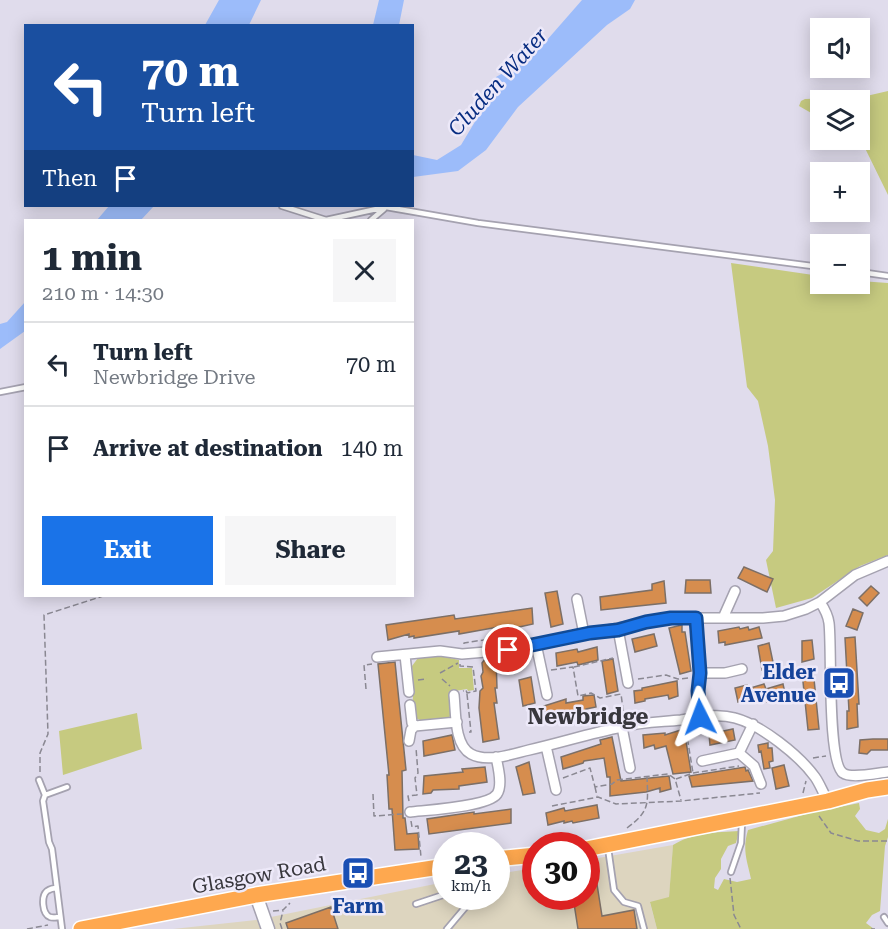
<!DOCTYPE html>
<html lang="en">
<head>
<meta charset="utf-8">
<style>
  body { margin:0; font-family:"Roboto Serif",serif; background:#f6f6f7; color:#1f2937; height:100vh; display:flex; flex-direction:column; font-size:22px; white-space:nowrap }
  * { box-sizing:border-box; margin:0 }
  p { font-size:20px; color:#747a83 }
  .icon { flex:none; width:33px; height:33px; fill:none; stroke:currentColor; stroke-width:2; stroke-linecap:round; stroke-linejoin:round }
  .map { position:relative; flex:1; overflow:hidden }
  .details { position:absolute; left:24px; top:219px; width:390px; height:378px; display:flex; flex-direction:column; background:#fff; border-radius:0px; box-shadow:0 3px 15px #0003 }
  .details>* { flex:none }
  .hud { position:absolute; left:24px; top:24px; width:390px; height:183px; border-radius:0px; box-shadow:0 3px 15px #0003; background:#1a4fa0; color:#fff; overflow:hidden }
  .fabs { position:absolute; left:810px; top:18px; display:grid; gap:12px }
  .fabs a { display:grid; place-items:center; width:60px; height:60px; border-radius:0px; background:#fff; box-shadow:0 3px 15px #0003; font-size:30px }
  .speed { position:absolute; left:432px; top:832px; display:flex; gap:12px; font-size:30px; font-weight:700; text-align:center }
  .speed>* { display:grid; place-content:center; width:78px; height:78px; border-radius:50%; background:#fff; box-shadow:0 3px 15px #0003; line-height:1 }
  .speed small { font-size:15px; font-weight:400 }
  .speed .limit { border:9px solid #d22; background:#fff; color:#111 }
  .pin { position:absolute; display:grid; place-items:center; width:51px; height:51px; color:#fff; margin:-26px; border:3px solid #fff; border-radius:50%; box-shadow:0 2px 6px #0007 }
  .me { position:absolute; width:66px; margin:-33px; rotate:357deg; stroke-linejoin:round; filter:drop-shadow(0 0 4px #0008) }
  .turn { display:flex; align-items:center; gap:21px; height:126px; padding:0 18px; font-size:27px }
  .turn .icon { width:78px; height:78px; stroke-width:2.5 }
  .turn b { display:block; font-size:42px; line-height:51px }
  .then { display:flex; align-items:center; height:57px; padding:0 18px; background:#0003; gap:12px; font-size:22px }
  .round { display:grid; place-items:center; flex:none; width:63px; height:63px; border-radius:0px; background:#f6f6f7 }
  .summary { display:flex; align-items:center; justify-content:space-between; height:102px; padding:0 18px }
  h1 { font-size:36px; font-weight:700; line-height:45px }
  .cta { display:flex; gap:12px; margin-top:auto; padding:12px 18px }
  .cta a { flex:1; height:69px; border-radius:0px; background:#1a73e8; color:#fff; font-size:24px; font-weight:700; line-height:69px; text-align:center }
  .cta a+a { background:#f6f6f7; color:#1f2937 }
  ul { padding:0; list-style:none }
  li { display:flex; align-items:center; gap:18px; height:84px; padding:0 18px; border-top:2px solid #e0e1e3 }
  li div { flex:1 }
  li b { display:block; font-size:22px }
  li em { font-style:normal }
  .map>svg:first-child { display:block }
  .industrial { fill:#ddd5bf }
  .green { fill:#c6ca80 }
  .water { fill:#9cbcfa }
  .building { fill:#d68d4e; stroke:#7c6f66; stroke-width:1.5 }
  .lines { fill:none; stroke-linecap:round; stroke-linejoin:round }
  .service-casing { stroke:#a5a2b0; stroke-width:8 }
  .minor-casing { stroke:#a5a2b0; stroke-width:12 }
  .tertiary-casing { stroke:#a5a2b0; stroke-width:15 }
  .trunk-casing { stroke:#fff; stroke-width:18 }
  .path { stroke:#8a8892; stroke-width:1.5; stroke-dasharray:6 3; stroke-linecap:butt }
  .service { stroke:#fff; stroke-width:4.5 }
  .minor { stroke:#fff; stroke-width:9 }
  .tertiary { stroke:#fff; stroke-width:12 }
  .trunk { stroke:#fea84f; stroke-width:15 }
  .route-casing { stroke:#114b97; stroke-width:15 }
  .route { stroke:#1a73e8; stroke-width:10 }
  .labels { text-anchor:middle; stroke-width:5; stroke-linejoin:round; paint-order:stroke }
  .transit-label { font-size:20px; font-weight:bold; fill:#164399; stroke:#ede9f9; text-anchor:end }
  .street-label { font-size:20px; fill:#38373d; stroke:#ede9f9 }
  .water-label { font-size:21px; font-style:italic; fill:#072c81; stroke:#ede9f9 }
  .quarter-label { font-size:22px; font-weight:bold; fill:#38373d; stroke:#ede9f9 }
</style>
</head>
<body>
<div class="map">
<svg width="888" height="929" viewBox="0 0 888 929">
  <rect width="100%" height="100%" fill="#e0dcec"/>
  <!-- industrial -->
  <path class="industrial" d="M673,845L669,898L650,903L657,929H173L256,920L445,882L446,897H496L497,874L535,868L536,897H586L587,860Z"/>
  <!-- green -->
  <path class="green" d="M888,91V195L860,138V100H820V118L799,106L801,101L805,99L862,97Z
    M731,263L820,276V284H860V281L888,283V555L860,566L812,598L776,608L766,560L773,551L775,500L768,446L758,401L747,387Z
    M440,656L459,660V668H472L474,690L468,691L467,689L449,692C450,698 454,710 451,715C446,724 417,725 413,714C412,708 413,700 413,694L414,693L412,666L418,658Z
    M137,713L142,749L63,775L59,731Z
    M859,803L860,809L855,816L866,830L879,833L885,829L888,819V837L885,846L880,911L872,915L866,923L874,929H657L650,902L669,897L673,845C692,833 717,832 739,831L736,843L728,846L721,859V869L715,878L714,888L718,890L724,879L737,882L751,879C747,860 742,850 748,830L810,813Z"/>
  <!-- water -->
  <path class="water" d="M219,0H261L249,25H205Z
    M379,0H404L399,25H373Z
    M582,0H635L630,9L607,25L518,107L486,150L458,171L413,177V155L437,160L461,145L476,120L496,77L533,56Z
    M109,206H154L141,220H97Z
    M25,302V331L0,349V324L7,322Z"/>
  <!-- building -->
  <path class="building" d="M744,567L773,579L767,592L738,578Z
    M686,580H710L711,593H685Z
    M664,581L666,603L601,610L600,597L652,590V584Z
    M871,586L879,593L867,606L859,598Z
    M557,591L563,624L551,627L545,593Z
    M532,608L533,624L510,629L509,625L459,634V631L414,638V636L409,637V634L388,640L386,625L454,615L455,619Z
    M853,609L863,613L857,630L846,626Z
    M682,625V632H685L691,671L680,674L669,628Z
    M739,627L740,629L748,627L749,630L759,627L762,638L725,645V642L719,643L718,631Z
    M654,634L657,646L635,652L632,639Z
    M855,637L859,704H857L858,727L847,729V711H849L845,638Z
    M812,640L814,659L802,662V641Z
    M769,643L774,667L762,670L758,646Z
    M597,647L598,660L578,665L577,662L557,666L556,653L577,649L578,652Z
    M496,658L497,688H495L497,703H494L499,739L483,742L479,708L480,691L483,688L481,676L483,672L482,663L485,659Z
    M613,659L618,691L607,694L602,661Z
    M395,662L406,770L402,771L403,818H405L407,834L418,833L419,849L395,850L392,809H389L387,775H389L378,664Z
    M813,669L819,729L808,730L802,672Z
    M531,677L535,703L523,706L519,680Z
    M677,681L678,696L669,699L668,695L645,699V701L635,703L634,691L642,690V688Z
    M764,684L766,689L783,684L786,698L767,702L766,697L747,701V699L738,702L735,688L747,685V689Z
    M594,695L596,707L586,709L585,712L547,719L544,706L566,699V703L583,700V696Z
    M684,729L691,772L673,774L666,746L655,749L654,745L644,748L643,735L665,733V735Z
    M733,729L735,740L710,745L709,734Z
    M452,735L455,750L424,756L423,741Z
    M612,737L621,781L669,776L671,789L660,792V788L646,792L610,796V777H607L604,758L584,761L583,763L563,769L561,757L601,744L600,740Z
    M873,739H888V750H871L867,754L859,753L860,740Z
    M768,743V748H772L773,761L769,762L770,768L764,769L761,751L759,752L758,745Z
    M529,762L535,793L523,795L516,767Z
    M784,765L789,786L776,789L772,768Z
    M485,767L487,782L459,786V789L433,790L431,793L423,794L424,776L463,772L462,769Z
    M745,767L746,771L748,770L753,781L692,787L689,776Z
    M597,805L599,818L573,823L572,821L564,823V821L548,825L546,813L564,808L565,811Z
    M511,809V823L429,834L427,819L474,812V814Z
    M596,878L602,916L634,910L637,929H578L573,897H586V879Z
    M331,907L338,929H288L286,923Z"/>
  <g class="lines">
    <!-- service casing -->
    <g class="service-casing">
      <path id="service" d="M282,206L326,220L386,207L478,223L820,267
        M371,220L384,209
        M860,272L888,276
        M0,392L26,387
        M39,780L45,795
        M608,848L614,890L624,902L638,906L644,929
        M731,872L741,843L742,822
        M57,888C54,888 50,889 47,891C41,896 42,914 50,917C53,918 57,917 60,917
        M416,904L446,894
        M884,917L888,923
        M62,929L52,849L49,842L43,801L45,795L67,787
        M447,929L474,897"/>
    </g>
    <!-- minor casing -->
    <g class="minor-casing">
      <path id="minor" d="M577,599L584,634
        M820,602C824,608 828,615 829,623C832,646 827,762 843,773C851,779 877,773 888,772
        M696,618L700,673L698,691L700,717
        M723,618L735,591
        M618,629L628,683
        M536,644L547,695
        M405,655L409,692
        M377,657L440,651L462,654L498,651L671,618H763L784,616L806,609L820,602L855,575L888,561
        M700,673H725L742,669
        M454,695C456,712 454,745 471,754C488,763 512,754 529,750C560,743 591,733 622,727C641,722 661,722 681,720C699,717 718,713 735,718C761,725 799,755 815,777C820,784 823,793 828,801
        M415,726L457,722
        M622,727L630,768
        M409,741L411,730L415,726L412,723L410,705
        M546,746L556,790
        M739,753L753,724
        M702,761L739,753L754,766L761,784
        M410,812C427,810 488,807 497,794C503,785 498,767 496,757"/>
    </g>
    <!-- tertiary casing -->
    <g class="tertiary-casing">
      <path id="tertiary" d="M256,895L268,929"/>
    </g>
    <!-- trunk casing -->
    <g class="trunk-casing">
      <path id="trunk" d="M586,849L828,801L867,790L888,787
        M496,859L536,855
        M81,929L256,895L446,866"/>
    </g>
    <!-- path -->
    <path class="path" d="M464,644V643C476,641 491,638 502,641
      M460,664V666L473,667L476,691L467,693L466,690L463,691
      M574,667L613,658
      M551,670L573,667L578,696L591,693L600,698L621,694L624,716
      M440,673L458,663
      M442,679L450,686
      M638,679L666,675L678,679L689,678
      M418,680L427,679
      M366,689L364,665L372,664
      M467,694L471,732H469
      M686,730L693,773
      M813,758L826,756
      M40,772V753L48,734L44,615L103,596
      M563,778L590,768L595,787L612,784L617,780L668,774L675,779L681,800
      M676,779L693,773L739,766
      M595,787L597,796
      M803,793L806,781
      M373,794L374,816L402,814
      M409,801L408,796L417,795L415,778L418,773L416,748
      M552,806L598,797L616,804L681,801L760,793
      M819,816L831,833L858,841H888
      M411,821L412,827L418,826L421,857
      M627,828C650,811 648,804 647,777
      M552,846L575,843
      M730,878L734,915L741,929
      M273,911L283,910L290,903
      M27,929L48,925
      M282,929L280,923L283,911
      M871,929H875"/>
    <!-- service -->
    <use href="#service" class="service"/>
    <!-- minor -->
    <use href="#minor" class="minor"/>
    <!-- tertiary -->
    <use href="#tertiary" class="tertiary"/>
    <!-- trunk -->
    <use href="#trunk" class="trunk"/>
  </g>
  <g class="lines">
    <!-- route casing -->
    <g class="route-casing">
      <path id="route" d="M508,650L590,633L618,630L646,622L671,618H696L700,673L698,691L700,717"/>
    </g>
    <!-- route -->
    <use href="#route" class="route"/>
  </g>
  <!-- icons -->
  <defs>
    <g id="bus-square" transform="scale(1.725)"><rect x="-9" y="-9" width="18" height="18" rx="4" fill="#1a4fb4" stroke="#ede9f9"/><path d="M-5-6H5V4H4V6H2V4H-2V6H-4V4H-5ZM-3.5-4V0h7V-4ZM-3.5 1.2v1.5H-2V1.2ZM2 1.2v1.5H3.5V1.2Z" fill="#fff"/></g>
  </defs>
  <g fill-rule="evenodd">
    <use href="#bus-square" x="839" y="683"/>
    <use href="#bus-square" x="358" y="873"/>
  </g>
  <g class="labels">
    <!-- transit labels -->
    <g class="transit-label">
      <text x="816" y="679">Elder<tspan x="816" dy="23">Avenue</tspan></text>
      <text x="358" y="913" text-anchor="middle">Farm</text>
    </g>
    <!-- street labels -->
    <g class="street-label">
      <text transform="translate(259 875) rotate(-10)" y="7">Glasgow Road</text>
    </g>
    <!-- water labels -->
    <g class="water-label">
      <text transform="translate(498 82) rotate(-48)" y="7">Cluden Water</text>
    </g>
    <!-- quarter labels -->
    <g class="quarter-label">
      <text x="588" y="724">Newbridge</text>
    </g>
  </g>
</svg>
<div class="fabs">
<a><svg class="icon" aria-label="sound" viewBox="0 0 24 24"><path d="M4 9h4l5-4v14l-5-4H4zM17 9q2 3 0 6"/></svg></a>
<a><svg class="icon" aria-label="layers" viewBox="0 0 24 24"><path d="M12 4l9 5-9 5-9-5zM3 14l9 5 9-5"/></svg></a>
<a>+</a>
<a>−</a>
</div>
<div class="speed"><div>23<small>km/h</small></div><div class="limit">30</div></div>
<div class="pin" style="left:508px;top:650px;background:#d93025"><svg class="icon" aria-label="arrive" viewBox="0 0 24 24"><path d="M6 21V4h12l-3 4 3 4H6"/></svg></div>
<svg class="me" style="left:700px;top:717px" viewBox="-20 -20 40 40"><path d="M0-17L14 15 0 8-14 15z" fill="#1a73e8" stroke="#fff" stroke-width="4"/></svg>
<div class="hud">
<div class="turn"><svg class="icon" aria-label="left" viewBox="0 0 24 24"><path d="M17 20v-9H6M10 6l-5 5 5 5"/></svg><div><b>70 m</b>Turn left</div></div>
<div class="then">Then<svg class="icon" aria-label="arrive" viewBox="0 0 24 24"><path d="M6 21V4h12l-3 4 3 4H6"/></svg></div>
</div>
<section class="details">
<div class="summary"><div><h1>1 min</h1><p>210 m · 14:30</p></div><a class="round"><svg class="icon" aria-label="close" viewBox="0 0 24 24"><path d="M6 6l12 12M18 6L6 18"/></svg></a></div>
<ul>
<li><svg class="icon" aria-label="left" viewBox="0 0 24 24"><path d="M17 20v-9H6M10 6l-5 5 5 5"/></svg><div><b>Turn left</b><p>Newbridge Drive</p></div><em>70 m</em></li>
<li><svg class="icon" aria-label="arrive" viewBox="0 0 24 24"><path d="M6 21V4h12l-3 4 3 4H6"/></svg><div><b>Arrive at destination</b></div><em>140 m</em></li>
</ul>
<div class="cta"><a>Exit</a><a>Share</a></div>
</section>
</div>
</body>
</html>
